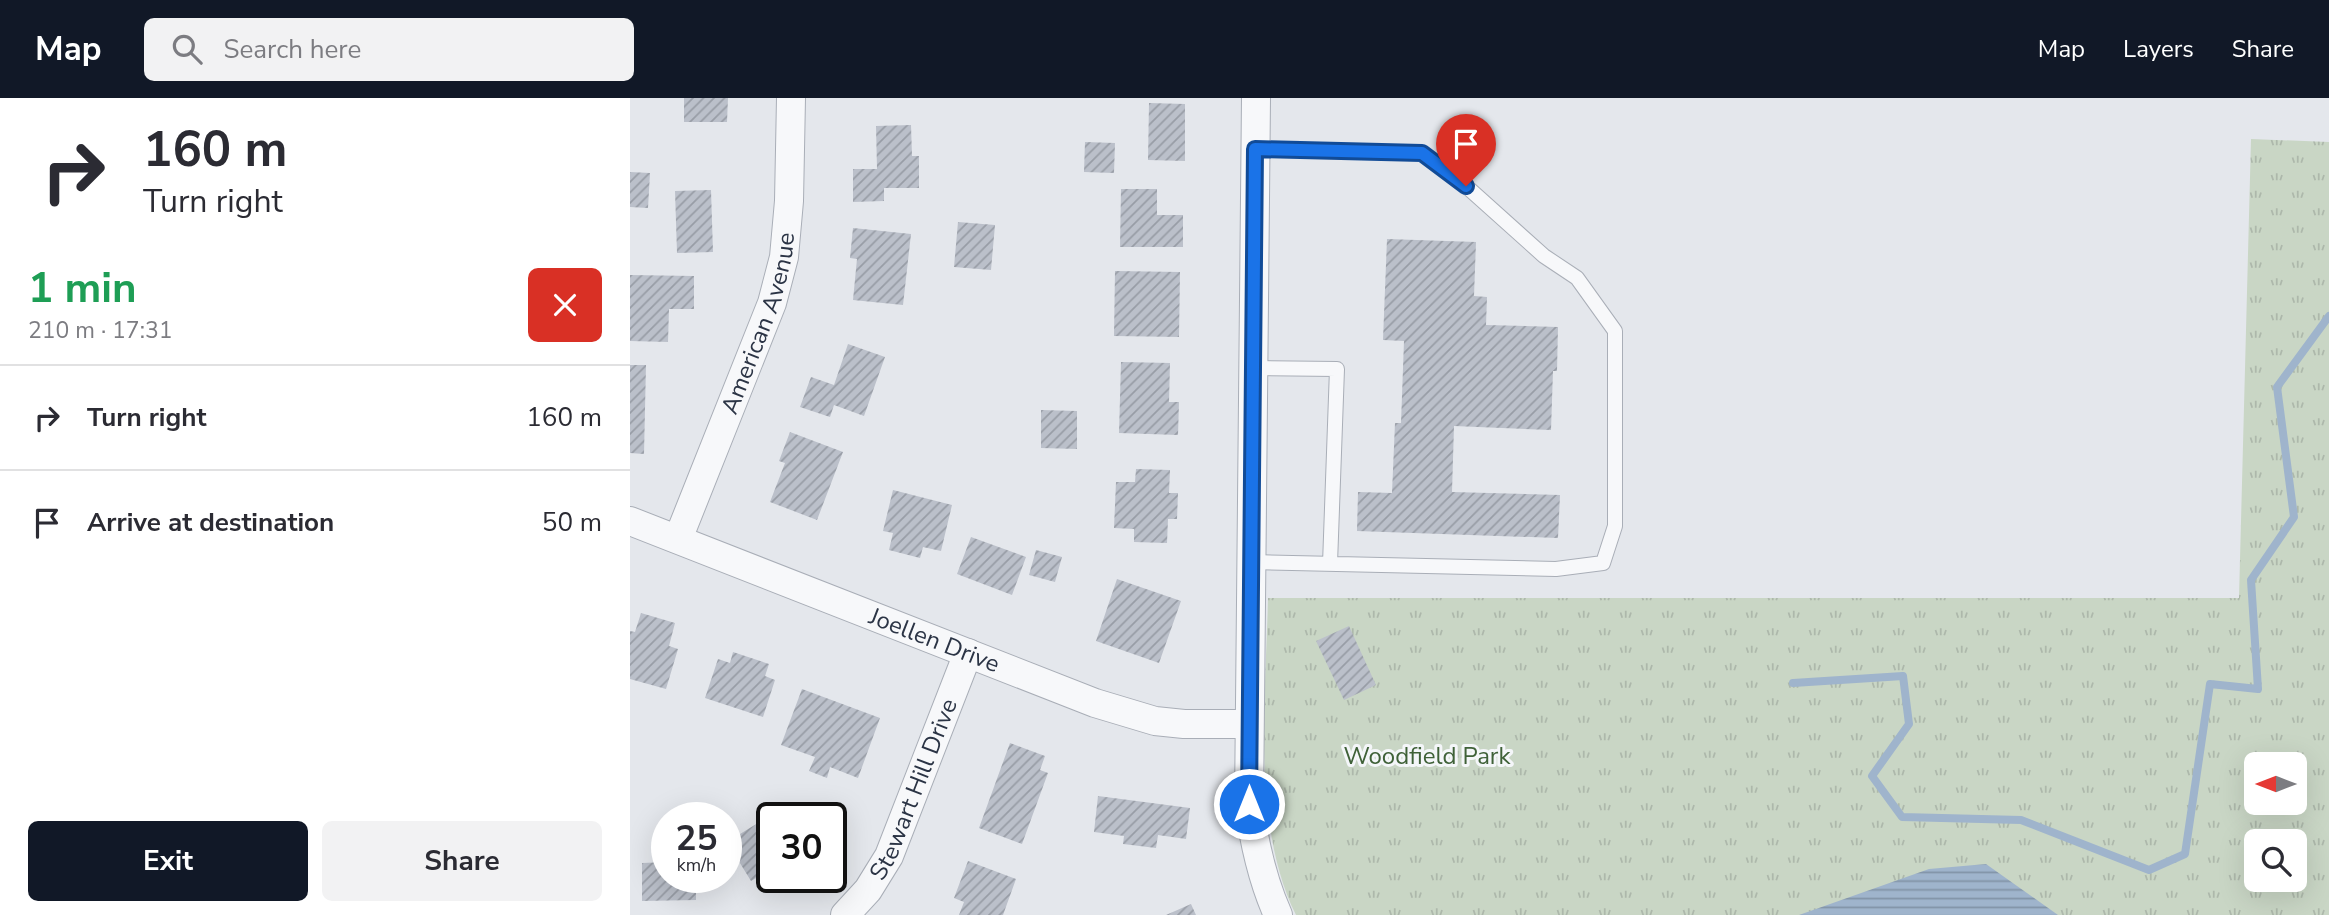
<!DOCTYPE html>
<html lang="en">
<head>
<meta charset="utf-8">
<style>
  body { margin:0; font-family:"Nunito Sans",sans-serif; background:#f2f2f3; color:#2b2b33; height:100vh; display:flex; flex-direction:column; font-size:26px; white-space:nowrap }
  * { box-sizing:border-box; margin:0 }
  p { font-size:23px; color:#7c7c81 }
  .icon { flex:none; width:38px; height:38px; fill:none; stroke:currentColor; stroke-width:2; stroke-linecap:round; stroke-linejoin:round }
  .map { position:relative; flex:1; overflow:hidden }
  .sheet { display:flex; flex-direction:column; background:#fff; width:630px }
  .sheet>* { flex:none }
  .guide { background:#fff; color:#2b2b33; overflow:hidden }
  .needle { width:46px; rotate:270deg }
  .tools { position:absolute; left:1614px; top:654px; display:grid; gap:14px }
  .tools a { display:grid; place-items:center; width:63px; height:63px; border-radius:10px; background:#fff; box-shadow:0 7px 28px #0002; font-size:35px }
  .speed { position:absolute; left:21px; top:704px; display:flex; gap:14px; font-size:35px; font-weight:700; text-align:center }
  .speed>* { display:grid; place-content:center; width:91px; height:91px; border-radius:50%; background:#fff; box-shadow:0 7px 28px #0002; line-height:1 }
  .speed small { font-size:18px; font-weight:400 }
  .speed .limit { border:4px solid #111; border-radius:10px; background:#fff; color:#111 }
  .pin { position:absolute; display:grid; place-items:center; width:60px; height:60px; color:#fff; margin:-72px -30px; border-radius:50% 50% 50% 0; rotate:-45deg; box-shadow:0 0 7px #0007 }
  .pin .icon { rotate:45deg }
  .me { position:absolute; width:77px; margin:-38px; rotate:0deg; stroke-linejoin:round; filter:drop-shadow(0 0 5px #0008) }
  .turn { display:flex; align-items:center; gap:24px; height:147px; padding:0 28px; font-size:32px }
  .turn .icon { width:91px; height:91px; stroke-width:2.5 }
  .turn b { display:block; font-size:49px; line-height:60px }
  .round { display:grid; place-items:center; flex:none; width:74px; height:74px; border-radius:10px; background:#f2f2f3 }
  .overview { display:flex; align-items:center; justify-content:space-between; height:119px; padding:0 28px }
  h1 { font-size:42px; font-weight:700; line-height:52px; color:#1e9e55 }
  .cta { display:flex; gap:14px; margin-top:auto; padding:14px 28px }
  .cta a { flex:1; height:80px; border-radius:10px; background:#111827; color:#fff; font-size:28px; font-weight:700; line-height:80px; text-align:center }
  .cta a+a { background:#f2f2f3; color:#2b2b33 }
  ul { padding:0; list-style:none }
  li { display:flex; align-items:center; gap:21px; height:105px; padding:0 28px; border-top:2px solid #e1e1e2 }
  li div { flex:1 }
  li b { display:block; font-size:26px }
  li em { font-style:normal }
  header { display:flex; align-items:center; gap:42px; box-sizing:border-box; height:98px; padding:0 35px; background:#111827; color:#fff }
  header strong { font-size:33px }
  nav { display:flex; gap:38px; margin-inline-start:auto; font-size:24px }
  .search { width:490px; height:63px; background:#f2f2f3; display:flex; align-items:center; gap:18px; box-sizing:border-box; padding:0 24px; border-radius:10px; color:#7c7c81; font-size:26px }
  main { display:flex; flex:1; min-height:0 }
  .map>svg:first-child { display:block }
  .park { fill:url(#park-tufts); fill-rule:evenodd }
  .water { fill:url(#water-rules) }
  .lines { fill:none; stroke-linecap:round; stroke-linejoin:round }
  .stream { stroke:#9fb4cc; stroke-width:8 }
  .building { fill:url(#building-hatch) }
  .lane-casing { stroke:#a9aeb7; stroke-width:16 }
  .street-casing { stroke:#a9aeb7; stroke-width:30 }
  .lane { stroke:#f7f8fa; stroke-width:14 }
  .street { stroke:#f7f8fa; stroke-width:28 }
  .route-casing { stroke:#114b97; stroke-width:18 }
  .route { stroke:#1a73e8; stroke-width:12 }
  .labels { text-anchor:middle; stroke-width:6; stroke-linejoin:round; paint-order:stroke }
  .street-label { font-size:24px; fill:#2b3445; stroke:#f4f6f9 }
  .park-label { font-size:24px; fill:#3f6138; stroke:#f4f6f9 }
</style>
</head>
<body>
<header>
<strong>Map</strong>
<div class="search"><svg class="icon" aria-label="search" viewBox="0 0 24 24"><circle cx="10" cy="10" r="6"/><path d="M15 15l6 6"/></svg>Search here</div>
<nav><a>Map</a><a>Layers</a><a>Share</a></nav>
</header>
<main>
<section class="sheet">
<div class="guide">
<div class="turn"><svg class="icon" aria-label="right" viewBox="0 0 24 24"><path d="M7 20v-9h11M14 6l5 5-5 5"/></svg><div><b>160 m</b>Turn right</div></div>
</div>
<div class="overview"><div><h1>1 min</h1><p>210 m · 17:31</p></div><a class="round" style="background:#d93025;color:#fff"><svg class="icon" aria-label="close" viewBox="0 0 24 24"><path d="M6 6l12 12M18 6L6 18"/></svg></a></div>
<ul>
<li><svg class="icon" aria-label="right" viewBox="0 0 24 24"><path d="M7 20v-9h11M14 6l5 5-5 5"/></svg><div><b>Turn right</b></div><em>160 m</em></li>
<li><svg class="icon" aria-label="arrive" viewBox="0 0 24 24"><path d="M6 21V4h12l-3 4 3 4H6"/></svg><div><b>Arrive at destination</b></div><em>50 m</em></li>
</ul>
<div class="cta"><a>Exit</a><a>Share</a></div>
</section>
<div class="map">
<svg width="1699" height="817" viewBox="0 0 1699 817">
  <defs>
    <pattern id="park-tufts" width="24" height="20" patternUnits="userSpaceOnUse" patternTransform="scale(1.75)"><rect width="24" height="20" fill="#c9d6c5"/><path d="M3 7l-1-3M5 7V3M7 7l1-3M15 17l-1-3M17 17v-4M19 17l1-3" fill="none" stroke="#adb8ab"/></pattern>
    <pattern id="water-rules" width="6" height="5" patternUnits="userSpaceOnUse" patternTransform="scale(1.75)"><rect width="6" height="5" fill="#9fb4cc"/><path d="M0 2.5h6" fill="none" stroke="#8293a7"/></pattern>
    <pattern id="building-hatch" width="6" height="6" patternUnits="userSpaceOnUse" patternTransform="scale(1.75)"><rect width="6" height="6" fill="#bbc0ca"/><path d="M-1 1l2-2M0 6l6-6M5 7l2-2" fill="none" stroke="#989da6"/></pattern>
  </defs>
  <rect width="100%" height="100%" fill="#e4e7ec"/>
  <!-- park -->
  <path class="park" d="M1621,41L1699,44V817H666C621,726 636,599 638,500H1609ZM1626,667H1664V705H1626ZM1626,744H1664V782H1626Z"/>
  <!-- water -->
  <path class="water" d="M1356,766L1428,817H1169L1299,771Z"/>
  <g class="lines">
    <!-- stream -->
    <path class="stream" d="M1163,585L1273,578L1279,626L1242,678L1272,719L1391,722L1519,772L1555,756L1580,586L1628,591L1621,482L1664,419L1647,289L1699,218"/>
  </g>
  <!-- building -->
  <path class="building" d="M54,0H98L97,24H54Z
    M519,5L555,6V63L518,62Z
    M281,27L282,58H289V90H254V103L223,104V71H247L246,28Z
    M455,44L485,45L484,75L454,74Z
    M0,74L20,75L18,110L0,109Z
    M491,91H527V117H553V149H490Z
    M81,92L83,154L47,155L45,93Z
    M328,124L365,127L361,172L324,169Z
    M223,130L281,136L273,207L223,202L227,161L220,160Z
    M757,141L846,144L844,198L857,199L856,227L928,229L927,273H923L921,332L824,328L822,394L930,397L928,440L727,433L728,394L762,395L765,325H771L774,243L753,242Z
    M485,173L550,174L549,239L484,238Z
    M0,177L64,178V211H39L38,244L0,243Z
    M218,246L255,259L234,318L204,307L200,319L170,309L181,279L204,287Z
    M491,264L540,265L539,304H549L548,337L489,335Z
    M0,267H16L14,356L0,355Z
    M411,312L447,313V351L411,350Z
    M160,334L213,354L187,422L140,404L155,365L149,363Z
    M506,371L540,372L539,395H548L547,421H538L537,445L504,444V431L484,430L486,384H505Z
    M263,392L322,407L311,453L293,449L290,460L259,452L263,435L253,433Z
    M341,439L396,459L382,497L327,476Z
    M406,452L432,459L425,484L399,477Z
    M487,481L551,503L529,565L466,543Z
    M11,515L45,525L39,548L48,551L36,591L0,581V533L5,534Z
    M719,528L746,587L714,602L686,543Z
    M103,554L139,566L135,578L145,582L133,619L75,600L88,561L100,565Z
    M172,591L250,620L228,680L200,669L197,680L179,673L185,659L151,647Z
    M380,645L415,658L410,672L418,675L392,746L349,730Z
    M468,698L560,710L556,741L528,737L526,750L493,746L494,738L464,734Z
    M146,714L149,719H142V771L121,783L97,744Z
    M338,763L386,781L373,817H329L334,804L324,800Z
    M37,764V779H66V802L12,803V765Z
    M561,806L566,817H536Z"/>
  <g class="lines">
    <!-- lane casing -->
    <g class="lane-casing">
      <path id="lane" d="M623,270L707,271L700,466
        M620,464L926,471L973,465L985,428V233L947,180L914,158L836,88L792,55L625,51"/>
    </g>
    <!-- street casing -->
    <g class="street-casing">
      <g id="street">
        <path d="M626,0L619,706C624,745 632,781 648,817"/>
        <path id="s1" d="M0,423L465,605L525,623L554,626H618"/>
        <path id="s2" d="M48,441L142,205L154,159L159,103L161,0"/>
        <path id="s3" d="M215,817L238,792L259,758L338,555"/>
      </g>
    </g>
    <!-- lane -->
    <use href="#lane" class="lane"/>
    <!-- street -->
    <use href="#street" class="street"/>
  </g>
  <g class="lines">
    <!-- route casing -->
    <g class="route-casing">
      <path id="route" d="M619,706L625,51L792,55L836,88"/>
    </g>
    <!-- route -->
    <use href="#route" class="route"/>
  </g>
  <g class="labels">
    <!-- street labels -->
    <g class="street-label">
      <text dy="8" stroke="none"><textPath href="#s2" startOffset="231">American Avenue</textPath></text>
      <text dy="8" stroke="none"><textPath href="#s1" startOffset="327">Joellen Drive</textPath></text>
      <text dy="8" stroke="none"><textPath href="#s3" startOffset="145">Stewart Hill Drive</textPath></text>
    </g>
    <!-- park labels -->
    <g class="park-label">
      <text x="797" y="666">Woodfield Park</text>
    </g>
  </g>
</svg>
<div class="tools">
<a><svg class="needle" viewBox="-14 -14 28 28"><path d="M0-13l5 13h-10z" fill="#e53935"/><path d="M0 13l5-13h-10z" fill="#7c7c81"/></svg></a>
<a><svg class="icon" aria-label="search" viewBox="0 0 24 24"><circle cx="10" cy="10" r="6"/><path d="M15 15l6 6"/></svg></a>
</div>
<div class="speed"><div>25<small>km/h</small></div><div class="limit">30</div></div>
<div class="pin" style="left:836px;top:88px;background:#d93025"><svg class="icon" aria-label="arrive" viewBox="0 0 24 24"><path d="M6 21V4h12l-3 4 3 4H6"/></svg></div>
<svg class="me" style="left:619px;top:706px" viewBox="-20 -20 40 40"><circle r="17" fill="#1a73e8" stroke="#fff" stroke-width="3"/><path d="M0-11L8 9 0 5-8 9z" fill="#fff"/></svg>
</div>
</main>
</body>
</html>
